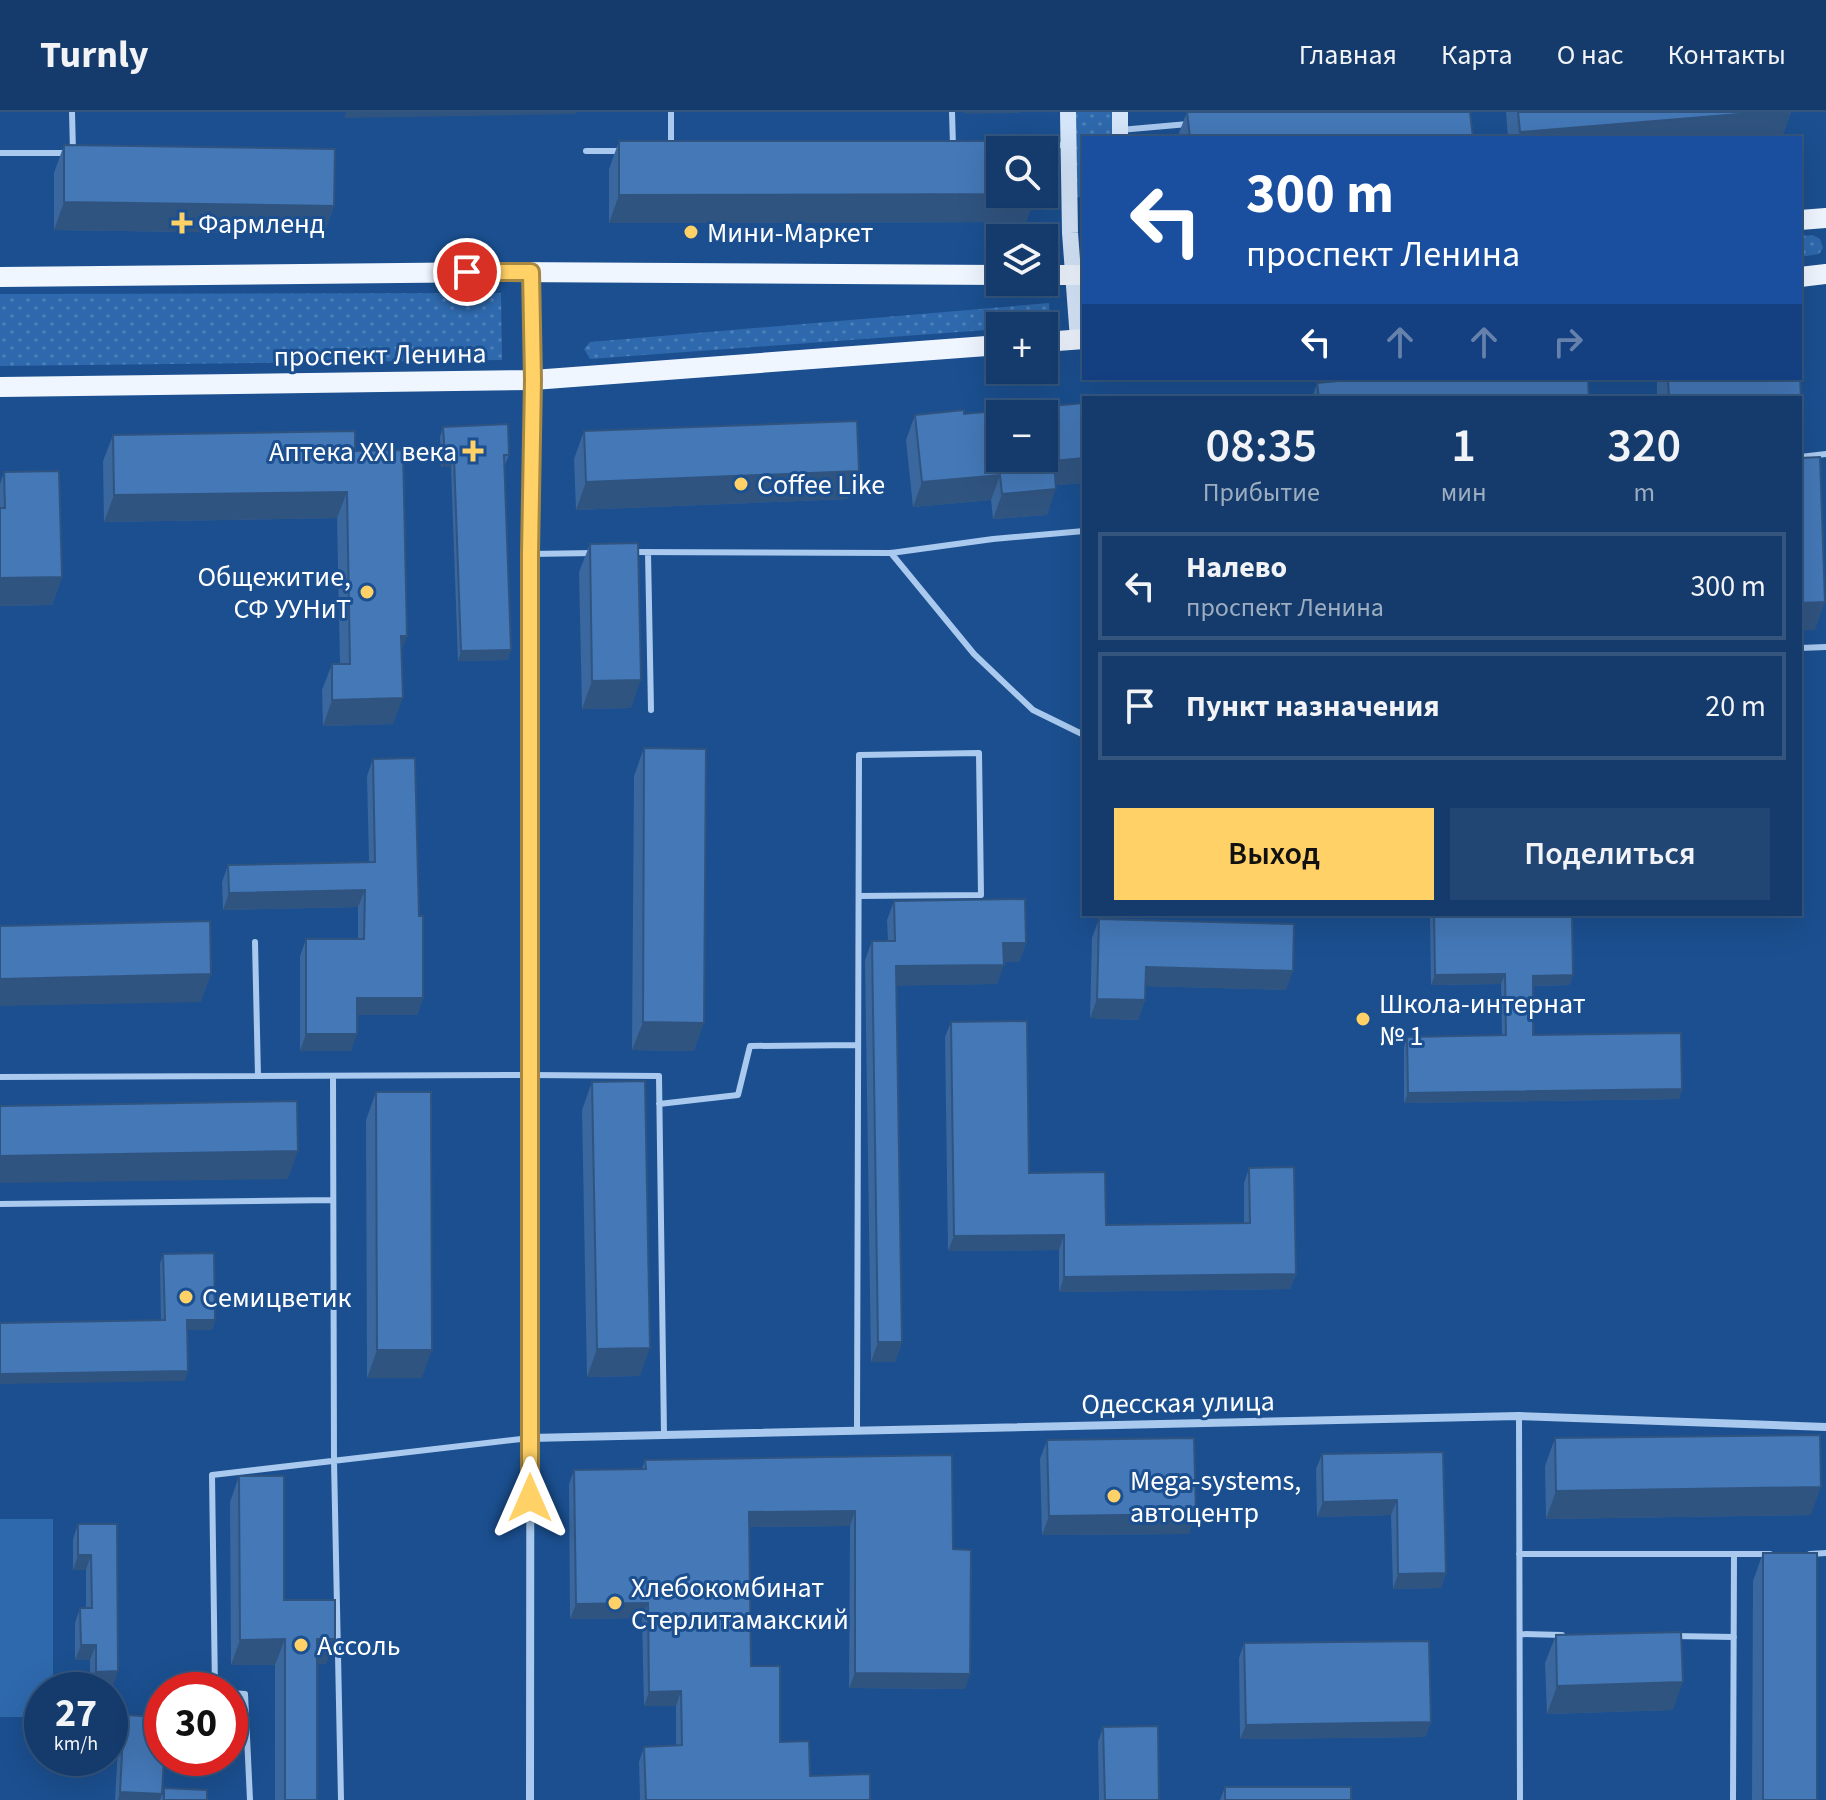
<!DOCTYPE html>
<html lang="ru">
<head>
<meta charset="utf-8">
<style>
  body { margin:0; font-family:"Source Sans 3",sans-serif; background:#214673; color:#f1f3f6; height:100vh; display:flex; flex-direction:column; font-size:30px; white-space:nowrap }
  * { box-sizing:border-box; margin:0 }
  p { font-size:26px; color:#9dadc1 }
  .icon { flex:none; width:44px; height:44px; fill:none; stroke:currentColor; stroke-width:2; stroke-linecap:round; stroke-linejoin:round }
  .map { position:relative; flex:1; overflow:hidden }
  .side { position:absolute; left:1082px; top:284px; width:720px; height:520px; display:flex; flex-direction:column; background:#143b6b; border-radius:0px; box-shadow:0 8px 32px #0002,0 0 0 2px #33557e }
  .side>* { flex:none }
  .guide { position:absolute; left:1082px; top:24px; width:720px; height:244px; border-radius:0px; box-shadow:0 8px 32px #0002,0 0 0 2px #33557e; background:#1a4fa0; color:#fff; overflow:hidden }
  .controls { position:absolute; left:986px; top:24px; display:grid; gap:16px }
  .controls a { display:grid; place-items:center; width:72px; height:72px; border-radius:0px; background:#143b6b; box-shadow:0 8px 32px #0002,0 0 0 2px #33557e; font-size:40px }
  .speed { position:absolute; left:24px; top:1560px; display:flex; gap:16px; font-size:40px; font-weight:700; text-align:center }
  .speed>* { display:grid; place-content:center; width:104px; height:104px; border-radius:50%; background:#143b6b; box-shadow:0 8px 32px #0002,0 0 0 2px #33557e; line-height:1 }
  .speed small { font-size:20px; font-weight:400 }
  .speed .limit { border:12px solid #d22; background:#fff; color:#111 }
  .pin { position:absolute; display:grid; place-items:center; width:68px; height:68px; color:#fff; margin:-34px; border:4px solid #fff; border-radius:50%; box-shadow:0 2px 8px #0007 }
  .me { position:absolute; width:88px; margin:-44px; rotate:0deg; stroke-linejoin:round; filter:drop-shadow(0 0 6px #0008) }
  .turn { display:flex; align-items:center; gap:28px; height:168px; padding:0 32px; font-size:36px }
  .turn .icon { width:104px; height:104px; stroke-width:2.5 }
  .turn b { display:block; font-size:56px; line-height:68px }
  .lanes { display:flex; align-items:center; height:76px; padding:0 32px; background:#0003; justify-content:center; gap:40px; direction:ltr }
  .lanes .off { opacity:.35 }
  .eta { display:flex; justify-content:space-evenly; align-items:center; height:136px; text-align:center }
  .eta b { font-size:48px; font-weight:600; line-height:56px }
  .cta { display:flex; gap:16px; margin-top:auto; padding:16px 32px }
  .cta a { flex:1; height:92px; border-radius:0px; background:#ffd166; color:#111; font-size:32px; font-weight:600; line-height:92px; text-align:center }
  .cta a+a { background:#214673; color:#f1f3f6 }
  ul { padding:0; list-style:none }
  li { display:flex; align-items:center; gap:24px; height:108px; margin:0 16px 12px; padding:0 16px; border:4px solid #33557e; border-radius:0px }
  li div { flex:1 }
  li b { display:block; font-size:30px }
  li em { font-style:normal }
  header { display:flex; align-items:center; gap:48px; box-sizing:border-box; height:112px; padding:0 40px; background:#143b6b; border-bottom:2px solid #33557e }
  header strong { font-size:38px }
  nav { display:flex; gap:44px; margin-inline-start:auto; font-size:28px }
  .map>svg:first-child { display:block }
  .grass { fill:#2e69ad }
  .park { fill:url(#park-dots) }
  .lines { fill:none; stroke-linecap:round; stroke-linejoin:round }
  .lane { stroke:#a9c9ee; stroke-width:6 }
  .street { stroke:#a9c9ee; stroke-width:8 }
  .secondary { stroke:#d6e6fa; stroke-width:16 }
  .primary { stroke:#f0f6ff; stroke-width:20 }
  .wall { fill:#3a679d }
  .shaded-wall { fill:#305480 }
  .building { fill:#4478b7; stroke:#305480; stroke-width:2; fill-rule:evenodd }
  .route-casing { stroke:#a68842; stroke-width:20 }
  .route { stroke:#ffd166; stroke-width:14 }
  .poi-dot { fill:#ffd166; stroke:#1b4f8f; stroke-width:3 }
  .labels { text-anchor:middle; stroke-width:6; stroke-linejoin:round; paint-order:stroke }
  .poi-label { font-size:28px; fill:#fff; stroke:#1b4f8f; text-anchor:start }
  .street-label { font-size:28px; fill:#fff; stroke:#1b4f8f }
</style>
</head>
<body>
<header>
<strong>Turnly</strong>
<nav><a>Главная</a><a>Карта</a><a>О нас</a><a>Контакты</a></nav>
</header>
<div class="map">
<svg width="1826" height="1688" viewBox="0 0 1826 1688">
  <defs>
    <pattern id="park-dots" width="8" height="8" patternUnits="userSpaceOnUse" patternTransform="scale(2)"><rect width="8" height="8" fill="#2e69ad"/><path d="M2 2h.1M6 6h.1" fill="none" stroke="#4d80b9" stroke-width="1.8" stroke-linecap="round"/></pattern>
  </defs>
  <rect width="100%" height="100%" fill="#1b4f8f"/>
  <!-- grass -->
  <path class="grass" d="M0,1407H53V1578H42V1605H0Z"/>
  <!-- park -->
  <path class="park" d="M1068,0H1123V26H1084V85L1068,86Z
    M1813,123L1820,127L1823,136L1819,142L1800,145V124Z
    M501,181L502,248L0,254V182Z
    M1049,191L1050,213L1000,214V217L590,247L584,237L590,230Z"/>
  <g class="lines">
    <!-- lane -->
    <path class="lane" d="M72,0L73,40
      M671,0V36
      M952,0L953,34
      M1120,18L1188,12
      M1028,34L1068,33
      M586,39H621
      M0,41H69
      M1800,345L1826,342
      M633,440L891,441L993,427L1084,419
      M648,440L651,598
      M891,441L974,542L1033,598L1084,623
      M530,442L594,441
      M1800,536L1826,535
      M255,830L258,964
      M333,964L334,1349L341,1688
      M0,965L531,963L659,964L664,1323
      M659,992L738,983L750,934L858,933
      M0,1092L333,1088
      M1519,1304L1520,1688
      M857,1319L859,643L979,641L981,783L859,784
      M1519,1442H1770
      M1810,1442L1826,1441
      M1520,1522L1562,1523
      M1673,1524L1734,1525
      M215,1578L212,1363L530,1326
      M230,1581L245,1582L250,1688
      M1733,1688L1734,1442"/>
    <!-- street -->
    <path class="street" d="M530,1326L1519,1304L1826,1315
      M530,1688L531,720L530,442L533,268L531,161"/>
    <!-- secondary -->
    <path class="secondary" d="M1068,0L1070,121L1078,227
      M1120,0V26"/>
    <!-- primary -->
    <path class="primary" d="M1800,108L1826,106
      M1044,163H1084
      M0,165L498,160L1000,163
      M1800,165L1826,162
      M1044,230L1084,227
      M0,275L533,268L1000,233"/>
  </g>
  <!-- wall -->
  <path class="wall" d="M1187,0H1470L1473,26H1177Z
    M1506,0H1791L1782,26H1508Z
    M619,29L1036,82L1026,110L609,111V57Z
    M64,33L334,94L324,122L54,118V61Z
    M1657,266H1800V286H1657Z
    M1317,271L1589,286H1312Z
    M964,302L1084,371L1056,373L1047,403L993,407L991,388L913,395L906,328L915,303Z
    M443,315L509,343L505,353L508,548L458,549L451,355H441L440,325Z
    M584,319L848,387L576,398L574,347Z
    M113,323L355,339L401,538L393,612L323,614L322,578L332,552H340L337,406L104,410L103,349Z
    M4,360L62,465L52,493L0,494V372Z
    M590,432L631,596L582,597L579,460Z
    M644,636L694,939L632,938L634,664Z
    M373,647L419,804L423,886L417,903H357L351,939H300V844L306,827H358V795L223,798L222,770L228,753L369,750L367,664Z
    M894,789L1026,831L1019,850H1004L997,872L896,873L902,1230L895,1250H871L865,848L872,829H888L887,808Z
    M1430,802H1572L1570,873L1533,874V923L1682,977L1679,987L1404,991V935L1407,925L1502,923L1501,872L1431,873Z
    M1099,807L1286,878L1146,874L1145,888L1138,908L1090,906L1092,826Z
    M951,910L1029,1061L1106,1113L1244,1111V1071L1249,1056L1296,1162L1290,1177L1059,1180V1138L948,1139L945,925Z
    M592,970L640,1264L587,1265L582,998Z
    M376,980L422,1266H367L366,1008Z
    M163,1142L215,1208L212,1218H188L185,1269L161,1208L160,1152Z
    M1555,1326L1811,1403L1546,1407L1545,1354Z
    M1047,1328L1189,1422L1042,1423L1040,1347Z
    M1443,1340L1446,1461L1441,1476L1393,1477L1391,1403L1317,1405L1316,1357L1322,1342Z
    M952,1343L953,1437L965,1577L849,1576L850,1414L749,1415L751,1554L780,1630L810,1664L870,1688H640L639,1650L644,1635L676,1634V1594H644L642,1506L570,1507L569,1372L574,1358L642,1357L645,1348Z
    M239,1364L284,1488L326,1552H317V1688H275V1553H231L230,1390Z
    M78,1412H117L113,1574H90V1548H75V1511L80,1496H86V1458H73V1427Z
    M1763,1441L1817,1688H1752L1753,1469Z
    M1556,1523L1673,1598L1547,1602L1545,1551Z
    M1244,1531L1431,1610L1425,1625L1240,1627L1239,1546Z
    M124,1603L162,1682L164,1676L207,1688H115L119,1618Z
    M1103,1615L1159,1688H1099L1098,1630Z
    M1225,1675L1351,1688H1220Z"/>
  <!-- shaded-wall -->
  <path class="shaded-wall" d="M346,0H577L576,2L344,6Z
    M964,0H1021L1020,1L963,2Z
    M1764,0H1791L1782,26H1518L1520,20Z
    M1036,82L1026,110L609,111L619,83Z
    M64,90L334,94L324,122L54,118Z
    M445,345H454L451,355H441Z
    M1084,346V371L1045,374L1054,349Z
    M859,359L848,387L576,398L586,370Z
    M1000,363L991,388L913,395L922,370Z
    M1056,377L1047,403L993,407L1002,382Z
    M347,380L337,406L104,410L114,383Z
    M62,465L52,493L0,494V466Z
    M1825,490L1815,518L1800,519V491Z
    M401,524H407L397,551Z
    M511,538L508,548L458,549L461,539Z
    M641,568L631,596L582,597L592,569Z
    M403,586L393,612L323,614L332,588Z
    M365,778L358,795L223,798L229,781Z
    M1003,831H1026L1019,850H996Z
    M1004,853L997,872L889,874L896,854Z
    M1146,855L1293,859L1286,878L1139,874Z
    M211,862L201,890L0,894V867Z
    M1505,862L1501,872L1431,873L1435,863Z
    M1573,863L1570,873L1529,874L1533,864Z
    M357,886H423L417,903H351Z
    M1097,887L1145,888L1138,908L1090,906Z
    M643,910L704,911L694,939L632,938Z
    M306,922H357L351,939H300Z
    M1682,977L1679,987L1404,991L1408,981Z
    M298,1039L288,1067L0,1071V1044Z
    M1064,1123L1059,1138L948,1139L954,1124Z
    M1296,1162L1290,1177L1059,1180L1064,1165Z
    M187,1208H215L212,1218H184Z
    M878,1230H902L895,1250H871Z
    M650,1236L640,1264L587,1265L597,1237Z
    M377,1238H432L422,1266H367Z
    M188,1259L185,1269L0,1272V1262Z
    M1821,1375L1811,1403L1546,1407L1556,1379Z
    M1397,1388L1391,1403L1317,1405L1323,1390Z
    M855,1399L850,1414L743,1415L749,1400Z
    M1196,1402L1189,1422L1042,1423L1049,1404Z
    M78,1443H91L86,1458H73Z
    M1446,1461L1441,1476L1393,1477L1398,1462Z
    M648,1491L642,1506L570,1507L576,1492Z
    M285,1527L275,1553H231L240,1528Z
    M317,1527H335L326,1552L307,1553Z
    M81,1533H96L90,1548H75Z
    M118,1559L113,1574H90L96,1560Z
    M855,1561L970,1562L965,1577L849,1576Z
    M1683,1570L1673,1598L1547,1602L1557,1574Z
    M681,1579L676,1594H644L649,1580Z
    M1431,1610L1425,1625L1240,1627L1246,1613Z
    M120,1680L162,1682L160,1688H118Z"/>
  <!-- building -->
  <path class="building" d="M1187,0H1470L1473,26H1190Z
    M1518,0H1764L1520,20Z
    M619,29H1036V38H1000V82H1036L619,83Z
    M64,33L335,37L334,94L64,90Z
    M1800,260L1801,290H1800V286H1669L1668,266H1800Z
    M1371,266H1588L1589,286H1319L1317,271Z
    M1169,283V286H1138Z
    M1084,291V346L1054,349L1056,377L1002,382L1000,363L922,370L915,303L964,298V302ZM1000,302H1044V346H1000Z
    M857,309L859,359L586,370L584,319Z
    M508,312L509,343H504L511,538L461,539L454,345H445L443,315Z
    M355,319V339L403,338L407,524H401L403,586L332,588V552H350L347,380L114,383L113,323Z
    M1820,345L1825,490L1800,491V346Z
    M59,359L62,465L0,466V396H5L4,360Z
    M638,431L641,568L592,569L590,432Z
    M644,636L706,637L704,911L643,910Z
    M415,646L419,804H423V886H357V922H306V827H364L365,778L229,781L228,753L375,750L373,647Z
    M1025,787L1026,831H1003L1004,853L896,854L902,1230H878L872,829H895L894,789Z
    M1434,802H1572L1573,863L1533,864V923L1681,921L1682,977L1408,981L1407,925L1506,923L1505,862L1435,863Z
    M1099,807L1294,812L1293,859L1146,855L1145,888L1097,887Z
    M210,809L211,862L0,867V814Z
    M1027,909L1029,1061L1105,1060L1106,1113L1250,1111L1249,1056L1294,1055L1296,1162L1064,1165V1123L954,1124L951,910Z
    M645,969L650,1236L597,1237L592,970Z
    M376,980H431L432,1238H377Z
    M297,989L298,1039L0,1044V994Z
    M214,1141L215,1208H187L188,1259L0,1262V1211L165,1208L163,1142Z
    M1820,1323L1821,1375L1556,1379L1555,1326Z
    M1194,1326L1196,1402L1049,1404L1047,1328Z
    M1443,1340L1446,1461L1398,1462L1397,1388L1323,1390L1322,1342Z
    M952,1343L953,1437L971,1438L970,1562L855,1561V1399L749,1400L751,1554H780V1630L809,1629L810,1664L870,1662V1688H646L644,1635L682,1633L681,1579L649,1580L648,1491L576,1492L574,1358L646,1357L645,1348Z
    M239,1364H284V1488H335V1527H317V1688H285V1527L240,1528Z
    M78,1412H117L118,1559L96,1560V1533H81L80,1496H92L91,1443H78Z
    M1763,1441H1817V1688H1763Z
    M1681,1520L1683,1570L1557,1574L1556,1523Z
    M1429,1529L1431,1610L1246,1613L1244,1531Z
    M124,1603L162,1605V1646H164L162,1682L120,1680Z
    M1158,1614L1159,1688H1105L1103,1615Z
    M1225,1675H1351V1688H1225Z
    M164,1676L207,1678V1688H164Z"/>
  <g class="lines">
    <!-- route casing -->
    <g class="route-casing">
      <path id="route" d="M467,160H531L533,268L530,442V1386"/>
    </g>
    <!-- route -->
    <use href="#route" class="route"/>
  </g>
  <!-- markers -->
  <g class="poi-dot">
    <path d="M178 99h8v8h8v8h-8v8h-8v-8h-8v-8h8z"/>
    <circle cx="691" cy="120" r="8"/>
    <path d="M469 327h8v8h8v8h-8v8h-8v-8h-8v-8h8z"/>
    <circle cx="741" cy="372" r="8"/>
    <circle cx="367" cy="480" r="8"/>
    <circle cx="1363" cy="907" r="8"/>
    <circle cx="186" cy="1185" r="8"/>
    <circle cx="1114" cy="1384" r="8"/>
    <circle cx="615" cy="1491" r="8"/>
    <circle cx="301" cy="1533" r="8"/>
  </g>
  <g class="labels">
    <!-- poi labels -->
    <g class="poi-label">
      <text x="198" y="121">Фармленд</text>
      <text x="707" y="130">Мини-Маркет</text>
      <text x="457" y="349" text-anchor="end">Аптека ХХI века</text>
      <text x="757" y="382">Coffee Like</text>
      <text x="351" y="474" text-anchor="end">Общежитие,<tspan x="351" dy="32">СФ УУНиТ</tspan></text>
      <text x="1379" y="901">Школа-интернат<tspan x="1379" dy="32">№ 1</tspan></text>
      <text x="202" y="1195">Семицветик</text>
      <text x="1130" y="1378">Mega-systems,<tspan x="1130" dy="32">автоцентр</tspan></text>
      <text x="631" y="1485">Хлебокомбинат<tspan x="631" dy="32">Стерлитамакский</tspan></text>
      <text x="317" y="1543">Ассоль</text>
    </g>
    <!-- street labels -->
    <g class="street-label">
      <text transform="translate(380 242) rotate(-1)" y="10">проспект Ленина</text>
      <text transform="translate(1178 1290) rotate(-1)" y="10">Одесская улица</text>
    </g>
  </g>
</svg>
<div class="controls">
<a><svg class="icon" aria-label="search" viewBox="0 0 24 24"><circle cx="10" cy="10" r="6"/><path d="M15 15l6 6"/></svg></a>
<a><svg class="icon" aria-label="layers" viewBox="0 0 24 24"><path d="M12 4l9 5-9 5-9-5zM3 14l9 5 9-5"/></svg></a>
<a>+</a>
<a>−</a>
</div>
<div class="speed"><div>27<small>km/h</small></div><div class="limit">30</div></div>
<div class="pin" style="left:467px;top:160px;background:#d93025"><svg class="icon" aria-label="arrive" viewBox="0 0 24 24"><path d="M6 21V4h12l-3 4 3 4H6"/></svg></div>
<svg class="me" style="left:530px;top:1386px" viewBox="-20 -20 40 40"><path d="M0-17L14 15 0 8-14 15z" fill="#ffd166" stroke="#fff" stroke-width="4"/></svg>
<div class="guide">
<div class="turn"><svg class="icon" aria-label="left" viewBox="0 0 24 24"><path d="M17 20v-9H6M10 6l-5 5 5 5"/></svg><div><b>300 m</b>проспект Ленина</div></div>
<div class="lanes"><svg class="icon" aria-label="left" viewBox="0 0 24 24"><path d="M17 20v-9H6M10 6l-5 5 5 5"/></svg><svg class="icon off" aria-label="ahead" viewBox="0 0 24 24"><path d="M12 20V5M6 11l6-6 6 6"/></svg><svg class="icon off" aria-label="ahead" viewBox="0 0 24 24"><path d="M12 20V5M6 11l6-6 6 6"/></svg><svg class="icon off" aria-label="right" viewBox="0 0 24 24"><path d="M7 20v-9h11M14 6l5 5-5 5"/></svg></div>
</div>
<section class="side">
<div class="eta">
<div><b>08:35</b><p>Прибытие</p></div>
<div><b>1</b><p>мин</p></div>
<div><b>320</b><p>m</p></div>
</div>
<ul>
<li><svg class="icon" aria-label="left" viewBox="0 0 24 24"><path d="M17 20v-9H6M10 6l-5 5 5 5"/></svg><div><b>Налево</b><p>проспект Ленина</p></div><em>300 m</em></li>
<li><svg class="icon" aria-label="arrive" viewBox="0 0 24 24"><path d="M6 21V4h12l-3 4 3 4H6"/></svg><div><b>Пункт назначения</b></div><em>20 m</em></li>
</ul>
<div class="cta"><a>Выход</a><a>Поделиться</a></div>
</section>
</div>
</body>
</html>
